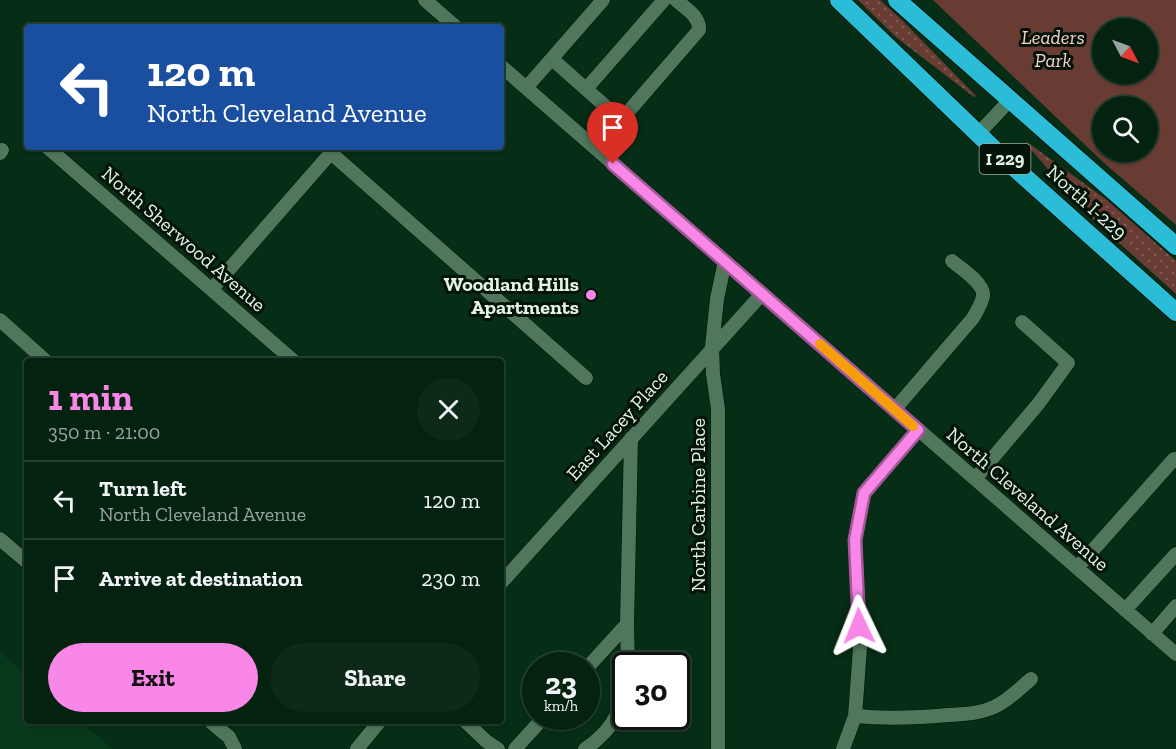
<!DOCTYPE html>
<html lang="en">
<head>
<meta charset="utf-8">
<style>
  body { margin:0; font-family:"Zilla Slab",serif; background:#0d2a19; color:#f1f3f6; height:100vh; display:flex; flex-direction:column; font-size:22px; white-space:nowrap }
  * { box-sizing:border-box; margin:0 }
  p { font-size:20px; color:#97a49f }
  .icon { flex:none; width:33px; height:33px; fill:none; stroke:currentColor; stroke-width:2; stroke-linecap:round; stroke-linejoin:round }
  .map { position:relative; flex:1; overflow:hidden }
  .side { position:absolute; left:24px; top:358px; width:480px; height:366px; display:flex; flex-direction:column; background:#042210; border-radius:6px; box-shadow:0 2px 4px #0004,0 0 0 2px #253f30 }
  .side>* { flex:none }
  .hud { position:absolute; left:24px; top:24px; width:480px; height:126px; border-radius:6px; box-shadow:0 2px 4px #0004,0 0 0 2px #253f30; background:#1a4fa0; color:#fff; overflow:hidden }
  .needle { width:39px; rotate:131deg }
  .buttons { position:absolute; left:1092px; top:18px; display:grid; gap:12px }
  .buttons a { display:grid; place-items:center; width:66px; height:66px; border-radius:50%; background:#042210; box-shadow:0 2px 4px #0004,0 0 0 2px #253f30; font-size:30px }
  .speed { position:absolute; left:522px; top:652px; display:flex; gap:12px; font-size:30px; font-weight:700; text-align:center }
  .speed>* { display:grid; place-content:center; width:78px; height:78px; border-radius:50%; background:#042210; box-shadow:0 2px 4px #0004,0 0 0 2px #253f30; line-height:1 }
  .speed small { font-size:15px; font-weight:400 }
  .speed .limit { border:3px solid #111; border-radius:9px; background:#fff; color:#111 }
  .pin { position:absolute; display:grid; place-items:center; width:51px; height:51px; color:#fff; margin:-62px -26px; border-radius:50% 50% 50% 0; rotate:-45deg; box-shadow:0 0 6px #0007 }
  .pin .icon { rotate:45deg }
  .me { position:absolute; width:66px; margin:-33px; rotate:358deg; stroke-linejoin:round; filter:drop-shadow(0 0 4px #0008) }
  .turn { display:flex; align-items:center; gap:21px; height:126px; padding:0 24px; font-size:27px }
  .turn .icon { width:78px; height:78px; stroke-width:2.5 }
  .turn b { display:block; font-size:42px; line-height:51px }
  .round { display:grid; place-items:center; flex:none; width:63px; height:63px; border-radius:32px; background:#0d2a19 }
  .head { display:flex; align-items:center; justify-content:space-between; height:102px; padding:0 24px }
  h1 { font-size:36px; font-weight:700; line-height:45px; color:#f987e8 }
  .cta { display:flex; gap:12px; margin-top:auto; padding:12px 24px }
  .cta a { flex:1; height:69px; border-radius:36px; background:#f987e8; color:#111; font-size:24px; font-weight:700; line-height:69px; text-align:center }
  .cta a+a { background:#0d2a19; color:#f1f3f6 }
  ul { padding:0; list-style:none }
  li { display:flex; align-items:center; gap:18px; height:78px; padding:0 24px; border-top:2px solid #253f30 }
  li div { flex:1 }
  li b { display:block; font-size:22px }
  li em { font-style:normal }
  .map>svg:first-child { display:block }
  .built { fill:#08381c }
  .grass { fill:url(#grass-dots) }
  .park { fill:#693c33; fill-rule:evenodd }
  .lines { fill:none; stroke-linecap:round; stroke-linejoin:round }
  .minor-casing { stroke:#001404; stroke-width:15 }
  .highway-casing { stroke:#001404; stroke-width:20 }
  .minor { stroke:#50775b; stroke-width:14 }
  .highway { stroke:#2bbdd7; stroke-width:18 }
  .route-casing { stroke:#a25897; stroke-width:15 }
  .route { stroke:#f987e8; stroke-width:10 }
  .slow { stroke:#f59e0b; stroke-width:10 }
  .poi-dot { fill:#f987e8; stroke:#041208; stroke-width:2 }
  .labels { text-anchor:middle; stroke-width:6; stroke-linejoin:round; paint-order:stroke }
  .shield { fill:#041208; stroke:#9eb1a3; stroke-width:1.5 }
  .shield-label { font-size:18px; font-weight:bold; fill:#e0f5e5 }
  .park-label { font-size:20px; font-style:italic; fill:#f8d2ca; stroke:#041208 }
  .street-label { font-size:20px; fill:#e0f5e5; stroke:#041208 }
  .poi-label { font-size:20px; font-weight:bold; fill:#e0f5e5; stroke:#041208; text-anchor:end }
</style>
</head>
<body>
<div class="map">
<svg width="1176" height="749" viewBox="0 0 1176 749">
  <defs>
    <pattern id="grass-dots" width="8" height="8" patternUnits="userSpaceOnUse" patternTransform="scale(1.5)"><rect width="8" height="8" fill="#693c33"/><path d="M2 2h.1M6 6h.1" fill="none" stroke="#7e5950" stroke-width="1.8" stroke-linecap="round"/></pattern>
  </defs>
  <rect width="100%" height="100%" fill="#062d16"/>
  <!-- built -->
  <path class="built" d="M0,652L27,675V722H81L113,749H0Z"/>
  <!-- grass -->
  <path class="grass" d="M858,0H880L903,21L976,96L974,97L897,38Z
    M1027,142L1107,200L1176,261V294L1087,214L1026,144Z"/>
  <!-- park -->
  <path class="park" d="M933,0H1176V225L1103,162ZM1102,28H1148V74H1102ZM1102,106H1148V152H1102Z"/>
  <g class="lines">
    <!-- minor casing -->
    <g class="minor-casing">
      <path id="minor" d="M425,0L456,27
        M552,59L621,120
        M501,66L1176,654
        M526,88L603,0
        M586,89L664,0
        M978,134L1010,100
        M47,147L295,362
        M596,149L699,30C700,16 685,8 676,0
        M0,153L2,150
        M331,153L586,378
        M212,289L336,147
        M0,320L47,362
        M895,409L973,318C977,311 982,303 983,296C985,284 961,268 952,261
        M975,479L1039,403L1068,363L1022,322
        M0,539L27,562
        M1077,568L1174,459L1176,461
        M501,583L762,294
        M1125,610L1176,554
        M1152,634L1176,606
        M628,666L627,624L631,438
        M586,669L627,624
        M855,716C886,719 916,718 948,715C963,714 979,714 994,707C1008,701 1019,689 1031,679
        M211,722L229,737L235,749
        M466,722L486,741L498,749
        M357,749L379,722
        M515,749L544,717
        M585,749C607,734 618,718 626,693
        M718,749V409L713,374L712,347L717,299L725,261
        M843,749L855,716L860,648L855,539L864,493L918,430"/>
    </g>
    <!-- highway casing -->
    <g class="highway-casing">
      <path id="highway" d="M839,0L999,154L1176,312
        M897,0L1176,246"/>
    </g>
    <!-- minor -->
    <use href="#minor" class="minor"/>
    <!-- highway -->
    <use href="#highway" class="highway"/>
  </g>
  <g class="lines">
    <!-- route casing -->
    <g class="route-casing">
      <path id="route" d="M613,164L918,430L864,493L855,540L859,626"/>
    </g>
    <!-- route -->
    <use href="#route" class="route"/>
    <!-- slow -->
    <path class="slow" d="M820,344L913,426"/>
  </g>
  <!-- markers -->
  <circle class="poi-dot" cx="591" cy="295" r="6"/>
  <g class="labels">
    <!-- shield labels -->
    <rect class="shield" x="979.5" y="144" width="51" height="30" rx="4.5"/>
    <g class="shield-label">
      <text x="1005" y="165">I 229</text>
    </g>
    <!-- park labels -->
    <g class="park-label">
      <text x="1053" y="44">Leaders<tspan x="1053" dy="23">Park</tspan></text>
    </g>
    <!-- street labels -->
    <g class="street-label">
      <text transform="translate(1087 202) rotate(42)" y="7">North I-229</text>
      <text transform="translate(184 239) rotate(41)" y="7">North Sherwood Avenue</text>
      <text transform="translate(617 425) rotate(-48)" y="7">East Lacey Place</text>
      <text transform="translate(1028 499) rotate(41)" y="7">North Cleveland Avenue</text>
      <text transform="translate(698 505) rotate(-90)" y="7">North Carbine Place</text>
    </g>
    <!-- poi labels -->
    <g class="poi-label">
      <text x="579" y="291">Woodland Hills<tspan x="579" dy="23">Apartments</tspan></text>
    </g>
  </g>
</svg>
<div class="buttons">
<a><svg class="needle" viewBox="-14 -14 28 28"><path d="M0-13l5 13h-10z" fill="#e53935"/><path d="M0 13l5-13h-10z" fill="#97a49f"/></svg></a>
<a><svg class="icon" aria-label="search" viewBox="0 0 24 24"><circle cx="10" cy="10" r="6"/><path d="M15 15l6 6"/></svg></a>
</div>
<div class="speed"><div>23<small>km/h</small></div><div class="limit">30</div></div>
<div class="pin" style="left:613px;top:164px;background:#d93025"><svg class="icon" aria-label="arrive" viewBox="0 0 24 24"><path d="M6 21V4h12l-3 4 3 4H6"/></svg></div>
<svg class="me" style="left:859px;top:626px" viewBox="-20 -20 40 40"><path d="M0-17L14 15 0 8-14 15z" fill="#f987e8" stroke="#fff" stroke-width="4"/></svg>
<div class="hud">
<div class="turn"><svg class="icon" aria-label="left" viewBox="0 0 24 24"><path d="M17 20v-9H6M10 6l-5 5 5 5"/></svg><div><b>120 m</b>North Cleveland Avenue</div></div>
</div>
<section class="side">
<div class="head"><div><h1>1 min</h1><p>350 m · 21:00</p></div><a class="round"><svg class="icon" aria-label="close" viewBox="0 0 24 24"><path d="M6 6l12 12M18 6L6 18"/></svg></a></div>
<ul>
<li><svg class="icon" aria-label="left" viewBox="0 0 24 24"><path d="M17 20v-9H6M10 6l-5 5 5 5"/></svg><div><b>Turn left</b><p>North Cleveland Avenue</p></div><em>120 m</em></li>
<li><svg class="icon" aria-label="arrive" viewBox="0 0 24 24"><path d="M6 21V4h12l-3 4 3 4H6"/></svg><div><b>Arrive at destination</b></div><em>230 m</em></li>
</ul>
<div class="cta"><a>Exit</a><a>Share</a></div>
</section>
</div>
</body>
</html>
